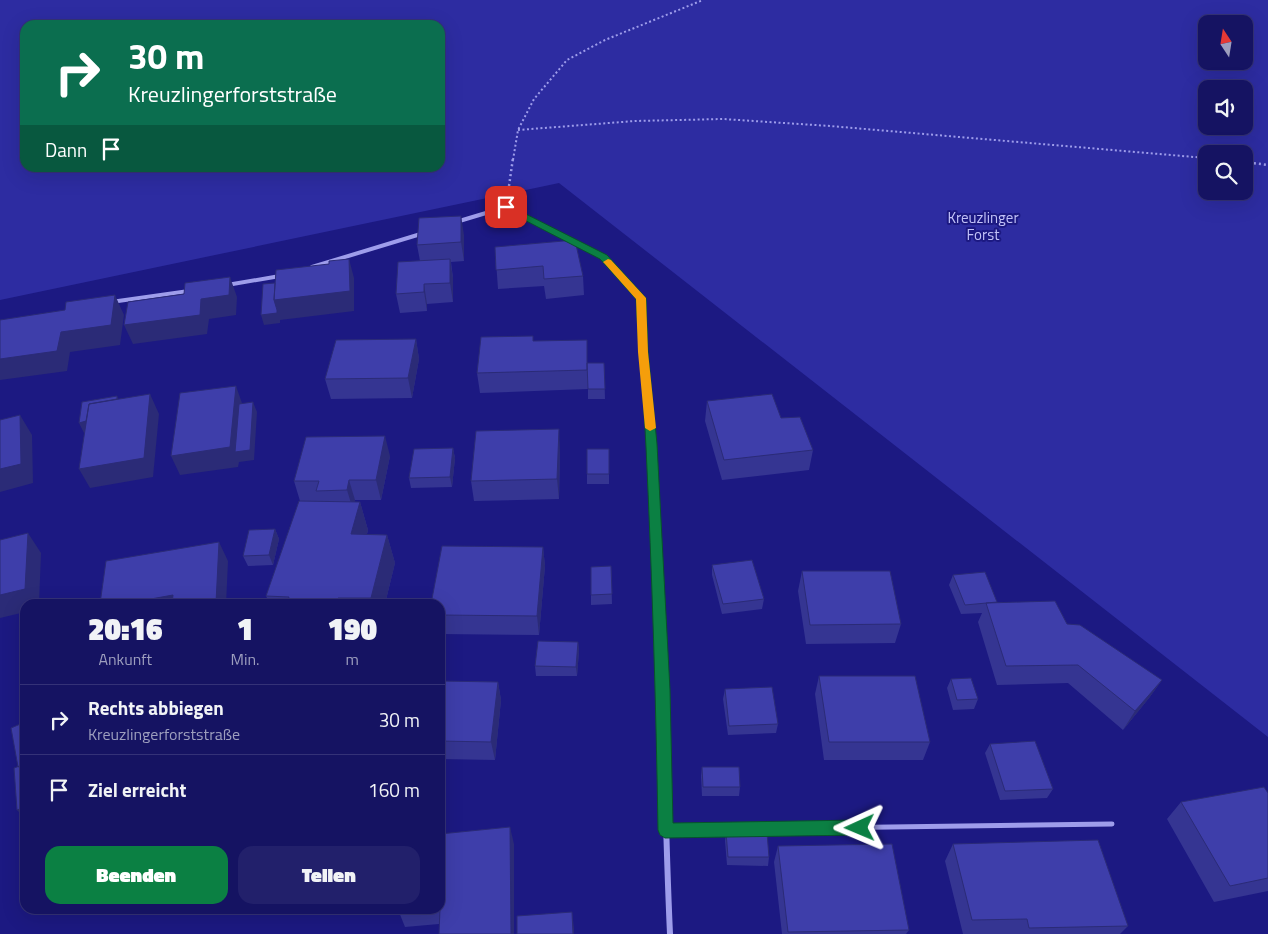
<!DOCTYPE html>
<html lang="de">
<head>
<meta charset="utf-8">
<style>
  body { margin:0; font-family:"Titillium Web",sans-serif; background:#22206b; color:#f1f3f6; height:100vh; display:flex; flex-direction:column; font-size:19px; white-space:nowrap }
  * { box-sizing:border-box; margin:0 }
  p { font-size:16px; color:#9d9ebe }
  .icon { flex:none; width:28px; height:28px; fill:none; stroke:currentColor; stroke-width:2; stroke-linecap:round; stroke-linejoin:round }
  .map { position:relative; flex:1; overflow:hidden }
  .side { position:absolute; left:20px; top:599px; width:425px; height:315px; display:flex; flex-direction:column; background:#151362; border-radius:15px; box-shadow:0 5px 20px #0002,0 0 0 1px #343277 }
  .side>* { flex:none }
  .top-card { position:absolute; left:20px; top:20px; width:425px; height:152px; border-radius:15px; box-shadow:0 5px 20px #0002,0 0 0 1px #343277; background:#0b6e4f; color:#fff; overflow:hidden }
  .needle { width:32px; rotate:348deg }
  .controls { position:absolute; left:1198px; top:15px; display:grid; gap:10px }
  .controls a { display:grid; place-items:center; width:55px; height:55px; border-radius:10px; background:#151362; box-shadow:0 5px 20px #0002,0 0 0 1px #343277; font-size:25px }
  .pin { position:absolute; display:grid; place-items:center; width:42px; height:42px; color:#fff; margin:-21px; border-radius:10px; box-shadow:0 2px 8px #0006 }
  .me { position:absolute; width:55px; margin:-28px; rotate:269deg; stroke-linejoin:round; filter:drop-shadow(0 0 4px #0008) }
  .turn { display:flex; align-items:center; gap:18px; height:105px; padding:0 25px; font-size:22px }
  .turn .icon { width:65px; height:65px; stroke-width:2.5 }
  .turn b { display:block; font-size:35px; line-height:42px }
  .then { display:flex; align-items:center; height:48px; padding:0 25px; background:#0003; gap:10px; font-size:19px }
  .eta { display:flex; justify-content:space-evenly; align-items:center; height:85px; text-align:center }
  .eta b { font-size:30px; font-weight:800; line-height:35px }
  .action { display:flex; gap:10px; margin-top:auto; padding:10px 25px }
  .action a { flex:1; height:58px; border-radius:15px; background:#0b8043; color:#fff; font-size:20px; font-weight:800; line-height:58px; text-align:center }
  .action a+a { background:#22206b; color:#f1f3f6 }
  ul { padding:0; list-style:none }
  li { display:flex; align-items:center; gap:15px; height:70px; padding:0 25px; border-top:1px solid #343277 }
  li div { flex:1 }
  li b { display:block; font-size:19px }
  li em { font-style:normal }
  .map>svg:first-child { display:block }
  .green { fill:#2d2ca1; fill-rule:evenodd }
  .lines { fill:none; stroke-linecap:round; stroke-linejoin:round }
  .path-far1 { stroke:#9e9deb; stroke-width:2; stroke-dasharray:2 2.5; stroke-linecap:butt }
  .path { stroke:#9e9deb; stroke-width:2.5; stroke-dasharray:2 3; stroke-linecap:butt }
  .service { stroke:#9e9deb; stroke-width:5 }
  .minor-far2 { stroke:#9e9deb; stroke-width:4 }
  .minor-far1 { stroke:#9e9deb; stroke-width:5 }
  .minor { stroke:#9e9deb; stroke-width:6 }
  .wall { fill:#353592 }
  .shaded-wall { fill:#2b2b77 }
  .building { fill:#3e3eaa; stroke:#2b2b77 }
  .route { fill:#0b8043; stroke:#07532c }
  .slow { fill:#f59e0b }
  .labels { text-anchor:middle; stroke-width:4; stroke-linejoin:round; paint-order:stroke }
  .far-park-label { font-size:15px; fill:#c2c2f8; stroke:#1c1982 }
</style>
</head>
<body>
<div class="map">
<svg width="1268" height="934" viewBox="0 0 1268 934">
  <rect width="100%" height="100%" fill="#1c1982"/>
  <!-- green -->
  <path class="green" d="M0,0H1268V737L559,183L0,300ZM1206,24H1244V61H1206ZM25,25H440V168H25ZM1206,89H1244V126H1206ZM1206,154H1244V191H1206Z"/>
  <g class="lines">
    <!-- path-far1 -->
    <path class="path-far1" d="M518,130L635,121L723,119L830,126L1206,158
      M513,160L518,130L534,99L567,60L605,40L703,0"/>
    <!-- path -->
    <path class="path" d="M1244,162L1268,165
      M509,186L513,158"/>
    <!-- service -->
    <path class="service" d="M665,830L1112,824"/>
    <!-- minor-far2 -->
    <path class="minor-far2" d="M456,222L506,207L604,257L641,298L644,361
      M312,267L424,233
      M227,285L280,276
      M111,302L189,291"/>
    <!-- minor-far1 -->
    <path class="minor-far1" d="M644,359L652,444L660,614"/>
    <!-- minor -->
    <path class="minor" d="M660,613C664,720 665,827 670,934"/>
  </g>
  <!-- wall -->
  <path class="wall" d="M464,235V261L451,262L453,278V302L427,304V311L400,313L396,294L420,261L417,245Z
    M495,247L583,276L584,295L546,299L544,286L498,289Z
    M416,339L419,359L412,398L331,399L325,379Z
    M534,341L588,363H604L605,399H588V389L480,393L477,373Z
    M707,401L781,418L813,450L809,470L722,480L705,421Z
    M453,448L455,458L452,487L411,488L409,478Z
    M560,449L559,499L474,501L471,481Z
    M609,449V484H587V474Z
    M390,456L381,500H355L354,502H360L368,530L367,534L387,535L395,563L385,604H270L266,596L300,501L294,481Z
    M275,529L279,539L273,565L248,566L243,556Z
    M543,547L545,566L539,635L440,634V604Z
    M712,565L764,599L762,609L722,614L712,575Z
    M611,566L612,604L591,605V595Z
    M802,571L901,624L895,643L806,644L798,591Z
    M953,575L997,602V603L1067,624L1162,680L1149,698L1123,730L1068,683L997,685L978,622L982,613L961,614L949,585Z
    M578,642L579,651L577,676H536L535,666Z
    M819,676L930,742L923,760H824L815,694Z
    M951,679L978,699L974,709L953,710L947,688Z
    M440,681L498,682L501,700L495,760L440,759Z
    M725,689L778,724L776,733L728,735L723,699Z
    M990,744L1053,789L1047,798L1000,800L985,753Z
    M702,767L740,787L739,796H702L701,776Z
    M1268,793V891L1214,902L1167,819L1181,802Z
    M726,832L769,857L768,866L727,865L725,841Z
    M514,844L439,924L405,927L399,912V909H440Z
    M953,844L1128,926L1120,934H963L945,861Z
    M778,846L909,930L906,934H782L774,862Z"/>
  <!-- shaded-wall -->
  <path class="shaded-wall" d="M461,216L464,235V261L461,242Z
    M349,259L354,278V311L280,320V323L264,325L261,315L274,300Z
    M450,259L453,278V302L450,283Z
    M230,277L237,297L236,315L209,319L207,334L133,344L124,325L201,299Z
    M424,284L427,304V311L424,292Z
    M115,295L124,315L120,345L70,352L67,371L0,380V359L61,332Z
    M416,339L419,359L412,398L408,378Z
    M236,386L243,406L253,402L257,412L254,460L239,462L238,467L180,475L171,456Z
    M150,394L159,414L153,477L90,488L79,469Z
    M117,396L122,406L98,430L84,433L79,423Z
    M20,415L32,435L33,483L0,492V469Z
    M559,429L560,449L559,499L557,479Z
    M385,436L390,456L381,500L376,480Z
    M453,448L455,458L452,487L450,477Z
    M349,480L355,500L353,510L347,490Z
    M360,502L368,530L360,562L351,534Z
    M275,529L279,539L273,565L269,555Z
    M28,533L41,553L39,604H25V612L0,618V595Z
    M387,535L395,563L385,604H373L371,598Z
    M219,542L228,561L226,604H210Z
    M543,547L545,566L539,635L537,616Z
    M173,595L178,604H123Z
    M338,598L340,604H336Z
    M578,642L579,651L577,676L576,667Z
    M1162,680L1149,698L1123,730L1135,711Z
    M498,682L501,700L495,760L491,742Z
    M25,807V819L17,810Z
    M510,827L514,844V934H511Z
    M572,912L574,928V934H573Z"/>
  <!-- building -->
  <path class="building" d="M461,216V242L417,245L419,218Z
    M575,240L583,276L544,279L543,266L496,270L495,247Z
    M349,259L350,291L274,300L276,270L329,264V261Z
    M450,259V283L424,284V292L396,294L398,262Z
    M230,277L229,295L201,299L200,315L124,325L128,302L184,294L185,283Z
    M275,283L274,300L277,310V313L261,315L263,284Z
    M115,295L111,325L61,332L57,351L0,359V320L65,310L66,302Z
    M533,336V341L587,340V370L477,373L481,337Z
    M416,339L408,378L325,379L336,340Z
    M587,363H604L605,389H588Z
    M236,386L230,447L171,456L180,393Z
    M150,394L144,458L79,469L89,404Z
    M772,394L781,418L800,417L813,450L724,460L707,401Z
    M117,396V399L89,404L86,421L79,423L82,402Z
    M253,402L250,450L235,452L239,404Z
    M20,415L21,464L0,469V420Z
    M559,429L557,479L471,481L476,431Z
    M385,436L376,480H349L347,490L316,491L319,481H294L306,437Z
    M453,448L450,477L409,478L414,449Z
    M587,449H609V474H587Z
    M299,501L360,502L351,534L387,535L371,598H338L336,604H287L289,597L266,596Z
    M275,529L269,555L243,556L249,530Z
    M28,533L25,589L0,595V540Z
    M219,542L216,603L210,604H172L173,595L123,604H100L106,561Z
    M442,546L543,547L537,616L440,615V604H431Z
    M752,560L764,599L723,604L712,565Z
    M611,566L612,594L591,595V567Z
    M802,571H890L901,624L810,625Z
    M985,572L997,602L965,605L953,575Z
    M1055,601L1067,624L1080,625L1162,680L1135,711L1078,665L1006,666L986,603Z
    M538,641L578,642L576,667L535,666Z
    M819,676H915L930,742H829Z
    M971,678L978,699L957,700L951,679Z
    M440,681L498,682L491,742L440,741Z
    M772,687L778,724L729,726L725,689Z
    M25,722V764L18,767L11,728Z
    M1035,741L1053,789L1005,791L990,744Z
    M25,764V807L17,810L14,768Z
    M702,767H739L740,787H703Z
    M1264,787L1268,793V878L1230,886L1181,802Z
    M510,827L511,934H439L440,908V834Z
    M726,832L767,833L769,857H728Z
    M1098,840L1128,926L1029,928L1027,919L972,920L953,844Z
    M892,844L909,930L788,932L778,846Z
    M399,909H430L399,912Z
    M572,912L573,934H517V916Z"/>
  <!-- route -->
  <path class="route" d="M506,204L607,255L646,298L648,352L657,444L670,690L673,823L860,820L865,822L867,828L865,833L860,835L665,838L660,835L658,830C656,702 652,574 646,447C644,397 638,348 636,299L600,259L503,209L502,207Z"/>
  <!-- slow -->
  <path class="slow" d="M608,259L611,260L646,298L648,352L656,428L650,431L645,428L638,352L636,299L605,264L603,262Z"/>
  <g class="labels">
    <!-- far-park labels -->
    <g class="far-park-label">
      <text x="983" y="223">Kreuzlinger<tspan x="983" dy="17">Forst</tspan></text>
    </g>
  </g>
</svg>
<div class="controls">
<a><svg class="needle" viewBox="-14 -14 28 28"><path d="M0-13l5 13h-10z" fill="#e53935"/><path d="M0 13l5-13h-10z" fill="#9d9ebe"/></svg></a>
<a><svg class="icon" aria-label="sound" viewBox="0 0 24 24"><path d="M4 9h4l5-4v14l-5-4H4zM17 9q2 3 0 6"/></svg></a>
<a><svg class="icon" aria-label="search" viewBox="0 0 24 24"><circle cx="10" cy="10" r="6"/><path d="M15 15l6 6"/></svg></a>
</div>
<div class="pin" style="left:506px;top:207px;background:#d93025"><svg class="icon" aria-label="arrive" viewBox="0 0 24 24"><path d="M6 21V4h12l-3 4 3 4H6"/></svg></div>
<svg class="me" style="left:860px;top:828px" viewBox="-20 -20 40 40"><path d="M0-17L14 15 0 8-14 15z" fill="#0b8043" stroke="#fff" stroke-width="4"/></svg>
<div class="top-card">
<div class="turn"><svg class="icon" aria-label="right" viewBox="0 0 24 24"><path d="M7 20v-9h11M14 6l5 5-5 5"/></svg><div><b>30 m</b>Kreuzlingerforststraße</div></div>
<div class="then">Dann<svg class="icon" aria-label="arrive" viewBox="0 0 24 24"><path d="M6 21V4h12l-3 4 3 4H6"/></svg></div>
</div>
<section class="side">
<div class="eta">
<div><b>20:16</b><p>Ankunft</p></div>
<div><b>1</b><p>Min.</p></div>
<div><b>190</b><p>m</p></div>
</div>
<ul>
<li><svg class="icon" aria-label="right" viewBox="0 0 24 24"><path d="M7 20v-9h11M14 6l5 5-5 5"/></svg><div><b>Rechts abbiegen</b><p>Kreuzlingerforststraße</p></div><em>30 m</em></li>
<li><svg class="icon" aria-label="arrive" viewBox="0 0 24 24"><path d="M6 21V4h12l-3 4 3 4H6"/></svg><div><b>Ziel erreicht</b></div><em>160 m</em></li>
</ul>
<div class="action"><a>Beenden</a><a>Teilen</a></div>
</section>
</div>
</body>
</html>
